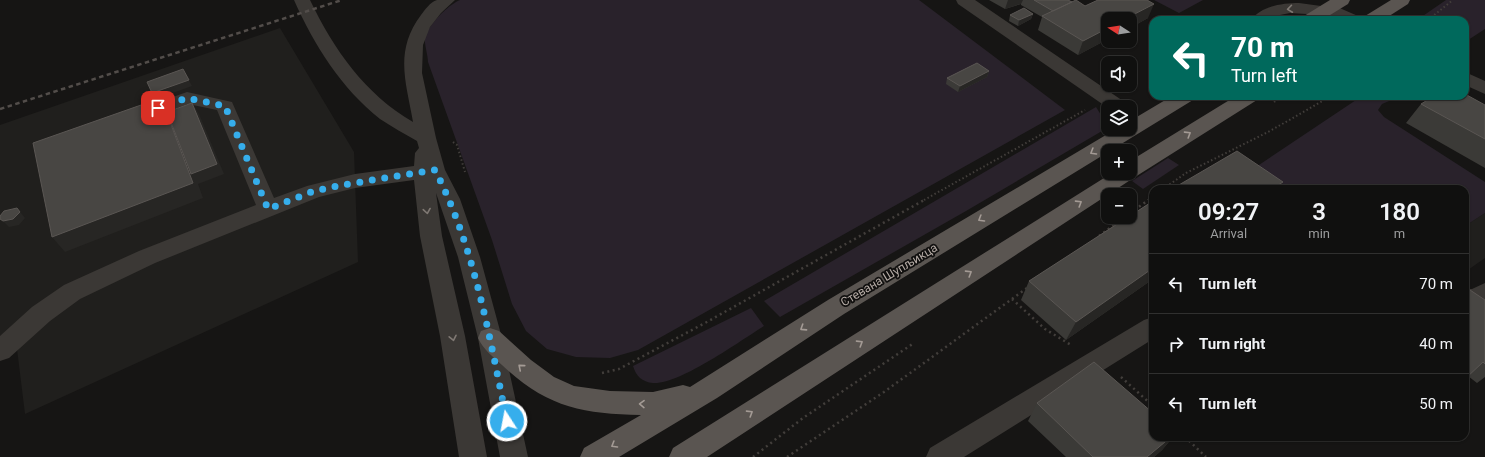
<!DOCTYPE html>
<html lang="en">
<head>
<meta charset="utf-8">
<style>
  body { margin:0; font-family:Roboto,sans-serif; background:#191918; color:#f1f3f6; height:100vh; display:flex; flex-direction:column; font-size:15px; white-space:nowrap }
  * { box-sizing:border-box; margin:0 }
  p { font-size:13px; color:#9c9d9e }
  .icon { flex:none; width:22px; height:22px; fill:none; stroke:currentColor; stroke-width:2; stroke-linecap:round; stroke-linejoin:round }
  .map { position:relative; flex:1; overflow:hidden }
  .panel { position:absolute; left:1149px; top:185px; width:320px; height:256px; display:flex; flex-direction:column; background:#10100f; border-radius:12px; box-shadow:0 1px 3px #0004,0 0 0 1px #30302f }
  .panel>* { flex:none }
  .guide { position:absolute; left:1149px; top:16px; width:320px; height:84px; border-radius:12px; box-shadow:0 1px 3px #0004,0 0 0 1px #30302f; background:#00695c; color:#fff; overflow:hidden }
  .needle { width:26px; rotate:282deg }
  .tools { position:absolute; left:1101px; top:12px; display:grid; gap:8px }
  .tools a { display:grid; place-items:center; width:36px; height:36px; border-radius:8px; background:#10100f; box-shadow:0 1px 3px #0004,0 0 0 1px #30302f; font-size:20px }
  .pin { position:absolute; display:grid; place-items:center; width:34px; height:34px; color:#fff; margin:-17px; border-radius:8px; box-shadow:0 2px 6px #0006 }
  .me { position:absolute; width:44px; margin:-22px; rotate:349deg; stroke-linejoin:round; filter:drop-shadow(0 0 3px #0008) }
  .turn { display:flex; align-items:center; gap:14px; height:84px; padding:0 16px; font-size:18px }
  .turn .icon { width:52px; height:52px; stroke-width:2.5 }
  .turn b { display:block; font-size:28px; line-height:34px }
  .eta { display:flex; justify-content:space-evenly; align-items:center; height:68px; text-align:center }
  .eta b { font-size:24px; font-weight:600; line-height:28px }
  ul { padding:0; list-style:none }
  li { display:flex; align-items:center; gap:12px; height:60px; padding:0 16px; border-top:1px solid #30302f }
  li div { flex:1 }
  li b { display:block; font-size:15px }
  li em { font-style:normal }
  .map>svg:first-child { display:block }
  .built { fill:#201f1d }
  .green { fill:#29222b }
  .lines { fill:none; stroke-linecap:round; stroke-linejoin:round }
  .path-far1 { stroke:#423e3b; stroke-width:2; stroke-dasharray:1.5 2.5; stroke-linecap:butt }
  .path { stroke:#423e3b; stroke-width:2.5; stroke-dasharray:2 3.5; stroke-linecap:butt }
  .minor { fill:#3b3835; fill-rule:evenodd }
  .major { fill:#5a5551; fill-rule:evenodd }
  .rail { stroke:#524d4a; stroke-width:2.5; stroke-dasharray:4.5 3.5; stroke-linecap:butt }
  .wall { fill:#3b3a37 }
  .shaded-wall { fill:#272624 }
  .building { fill:#484643; stroke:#5a5653 }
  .oneway { stroke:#7f7873 }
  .oneway2 { stroke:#a49b95 }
  .route { stroke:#36aeec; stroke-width:7; stroke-dasharray:0 12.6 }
  .labels { text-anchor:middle; stroke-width:3.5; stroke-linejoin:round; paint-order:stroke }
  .street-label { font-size:12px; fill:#b6aca6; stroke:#11100f }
</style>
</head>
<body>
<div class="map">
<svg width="1485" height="457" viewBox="0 0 1485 457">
  <rect width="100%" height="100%" fill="#161514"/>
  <!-- built -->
  <path class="built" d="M280,28L354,152L358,262L25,414L17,349L0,347V125Z
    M1485,213V258L1465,272V226Z"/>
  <!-- green -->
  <path class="green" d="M460,0H919L1065,110L638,350L610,358L576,357L547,349L526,331L512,304L492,240L428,62C428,55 424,44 425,37C429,24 448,5 460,0Z
    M1154,0H1203L1179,13Z
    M1446,0H1485V29L1465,42V20H1417Z
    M1362,96H1401L1382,104L1378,110L1384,117L1485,182V213L1465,226V189H1275L1253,169Z
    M1096,107L1101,115L1102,131L966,211L780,317L764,301Z
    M1168,158L1179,165L1143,189L1132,181Z
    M751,308L764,326C740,341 679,385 653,383C642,382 636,376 633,366Z"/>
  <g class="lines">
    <!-- path-far1 -->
    <path class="path-far1" d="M1428,20L1453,0
      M1427,96L1433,99
      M1274,102L1283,96
      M453,142L457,145L465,172
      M1163,189L1186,173L1270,131L1331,96
      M924,200L1085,110
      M1148,200L1153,197"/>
    <!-- path -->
    <path class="path" d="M1130,213L1150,199
      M1099,236L1125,217
      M1012,299L1045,329L1071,345
      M602,373L619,369L705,323L926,199
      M1121,377L1153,406
      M1185,437L1206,457
      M753,457L803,418L914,343
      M787,457L884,392L1027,288"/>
    <!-- minor -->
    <path class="minor" d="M294,0H310C334,50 365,94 413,122C406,82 394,51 421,15C425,10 430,2 437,0C442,0 450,0 455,0L441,13L430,27L423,45L422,73L436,138L445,170L460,199L480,257L502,338L528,457H500L478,338L458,257L436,193L442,236L465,336L487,457H459L440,336L420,236L414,180L355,188L319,197L155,263L80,299L50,321L9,358L0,361V336L32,307L64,285L139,251L256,205L217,110L188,104L138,122L131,120L128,116L131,112L187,92L232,102L274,198L307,186L355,174L414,166L415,153L419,148L417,141C405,134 392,127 380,119C341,88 314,45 294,0Z
      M956,0H975L1126,103L1129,107H1108V108L958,4Z
      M1299,3L1321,6L1328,3L1358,16L1361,20H1339L1329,15L1323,17L1307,14L1290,13L1280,15L1271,20H1251C1261,6 1283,3 1299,3Z
      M1465,72L1485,81V94L1465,85Z
      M1485,283V304L1476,307H1465V289H1472Z
      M1153,317V339L964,457H926L930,448L1144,320Z"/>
    <!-- major -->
    <path class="major" d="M1330,0H1350L1348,4L1322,20H1301L1304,16Z
      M1391,0H1410L1408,4L1383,20H1362L1365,16Z
      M1172,96H1195L1193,100L844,314L717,398L619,457H580L584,448L641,415C582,414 546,407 502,365C493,357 483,349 478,338L481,331L490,328L499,331L531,360L554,377L574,386L610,391L653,392L683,385L690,387L828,300L1116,129H1130V121Z
      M1236,96H1259L1257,100L1135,177L707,457H669L673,448L1112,173H1130V161Z"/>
    <!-- rail -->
    <path class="rail" d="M0,109L342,0"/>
  </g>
  <!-- wall -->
  <path class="wall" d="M989,0H1068L1072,2L1085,6L1148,18L1130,28V19H1108V39L1078,55L1038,30L1042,17L1021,5V4L1005,9Z
    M1033,14L1031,19L1018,26L1009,21L1010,15Z
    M989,71L987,77L958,92L946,84L947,78Z
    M1421,104L1485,105V168L1406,123Z
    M1153,201V279L1066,340L1021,300L1029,281Z
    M1485,300V377L1477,383L1468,376Z
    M1037,403L1153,437H1173L1162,450L1154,457H1066L1028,421Z"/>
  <!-- shaded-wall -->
  <path class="shaded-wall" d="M1008,0H1021L1020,4L1005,9Z
    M1021,0H1023L1021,4H1020Z
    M1154,4L1148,18L1130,28V19H1125Z
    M1033,14L1031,19L1018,26L1019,20Z
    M1108,28V39L1078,55L1083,41Z
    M183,69L192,86L156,99L152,93Z
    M989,71L987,77L958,92L960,86Z
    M161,98L171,113L192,103L199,114L224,174L198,184L203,198L65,252L52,237Z
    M1283,182L1278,189H1272Z
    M17,208L25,218L19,225L9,227L3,221Z
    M1153,268V279L1066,340L1076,322Z
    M1171,437H1173L1162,450L1154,457H1147Z"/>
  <!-- building -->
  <path class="building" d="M1034,0H1068L1072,2L1053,11Z
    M1076,0L1085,6L1098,0H1147L1154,4L1125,19H1108V28L1083,41L1042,16Z
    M1024,8L1033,14L1019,20L1010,15Z
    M977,63L989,71L960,86L947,78Z
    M183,69L189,80L152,93L147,82Z
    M1465,94L1485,105V139L1421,104L1434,96H1465Z
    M161,98L193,183L52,237L33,143Z
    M192,103L217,164L191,174L167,112Z
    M1237,151L1283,182L1272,189H1172Z
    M1153,201V268L1076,322L1029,281L1128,217H1130V216Z
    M17,208L20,212L13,219L3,221L0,219V216L4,211Z
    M1467,288L1485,300V364L1483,362L1465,379V290Z
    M1094,362L1153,413V437H1171L1147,457H1093L1037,403Z"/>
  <!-- one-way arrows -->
  <defs><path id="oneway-chevron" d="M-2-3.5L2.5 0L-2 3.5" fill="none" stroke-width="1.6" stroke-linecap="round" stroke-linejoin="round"/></defs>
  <g class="oneway">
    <use href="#oneway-chevron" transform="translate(1290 9) rotate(172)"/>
    <use href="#oneway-chevron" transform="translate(427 211) rotate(81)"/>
    <use href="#oneway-chevron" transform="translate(453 338) rotate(78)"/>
  </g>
  <g class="oneway2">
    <use href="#oneway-chevron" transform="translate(1188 134) rotate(-32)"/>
    <use href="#oneway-chevron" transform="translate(1093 152) rotate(149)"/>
    <use href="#oneway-chevron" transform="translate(1079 203) rotate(-32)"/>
    <use href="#oneway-chevron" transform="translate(981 219) rotate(149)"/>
    <use href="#oneway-chevron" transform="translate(969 273) rotate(-32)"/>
    <use href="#oneway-chevron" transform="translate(803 328) rotate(147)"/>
    <use href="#oneway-chevron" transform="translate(860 343) rotate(-32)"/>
    <use href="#oneway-chevron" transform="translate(521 367) rotate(-140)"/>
    <use href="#oneway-chevron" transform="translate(642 404) rotate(-179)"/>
    <use href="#oneway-chevron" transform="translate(750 413) rotate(-32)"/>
    <use href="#oneway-chevron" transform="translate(614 445) rotate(149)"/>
  </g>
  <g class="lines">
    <!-- route -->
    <path class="route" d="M158,108L187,98L225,106L268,209L314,191L342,185L435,170C475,248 489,336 507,421"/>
  </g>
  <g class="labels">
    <!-- street labels -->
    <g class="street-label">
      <text transform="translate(889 275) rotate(-31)" y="4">Стевана Шупљикца</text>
    </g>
  </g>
</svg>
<div class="tools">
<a><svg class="needle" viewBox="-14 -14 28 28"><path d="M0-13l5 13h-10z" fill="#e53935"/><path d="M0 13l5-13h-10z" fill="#9c9d9e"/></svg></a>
<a><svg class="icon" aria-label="sound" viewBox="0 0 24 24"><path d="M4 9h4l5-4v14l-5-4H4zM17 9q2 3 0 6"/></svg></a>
<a><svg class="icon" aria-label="layers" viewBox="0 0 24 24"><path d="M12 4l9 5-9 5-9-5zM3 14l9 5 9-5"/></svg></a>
<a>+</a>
<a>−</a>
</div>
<div class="pin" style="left:158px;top:108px;background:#d93025"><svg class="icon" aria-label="arrive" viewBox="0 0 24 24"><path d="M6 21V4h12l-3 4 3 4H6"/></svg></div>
<svg class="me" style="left:507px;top:421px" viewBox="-20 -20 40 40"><circle r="17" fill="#36aeec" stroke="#fff" stroke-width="3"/><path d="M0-11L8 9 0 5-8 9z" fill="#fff"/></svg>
<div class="guide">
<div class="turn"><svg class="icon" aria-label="left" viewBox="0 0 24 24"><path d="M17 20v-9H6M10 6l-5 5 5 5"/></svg><div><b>70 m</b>Turn left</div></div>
</div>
<section class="panel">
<div class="eta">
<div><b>09:27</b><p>Arrival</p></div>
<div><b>3</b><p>min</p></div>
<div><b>180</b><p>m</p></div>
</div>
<ul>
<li><svg class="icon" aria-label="left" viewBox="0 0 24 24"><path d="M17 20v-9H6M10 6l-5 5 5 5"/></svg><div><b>Turn left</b></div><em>70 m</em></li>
<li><svg class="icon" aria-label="right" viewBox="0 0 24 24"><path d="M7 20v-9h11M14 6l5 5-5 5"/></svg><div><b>Turn right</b></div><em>40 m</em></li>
<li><svg class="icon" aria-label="left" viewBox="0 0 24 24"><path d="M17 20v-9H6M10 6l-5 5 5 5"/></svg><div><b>Turn left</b></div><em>50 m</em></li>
</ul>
</section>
</div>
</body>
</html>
